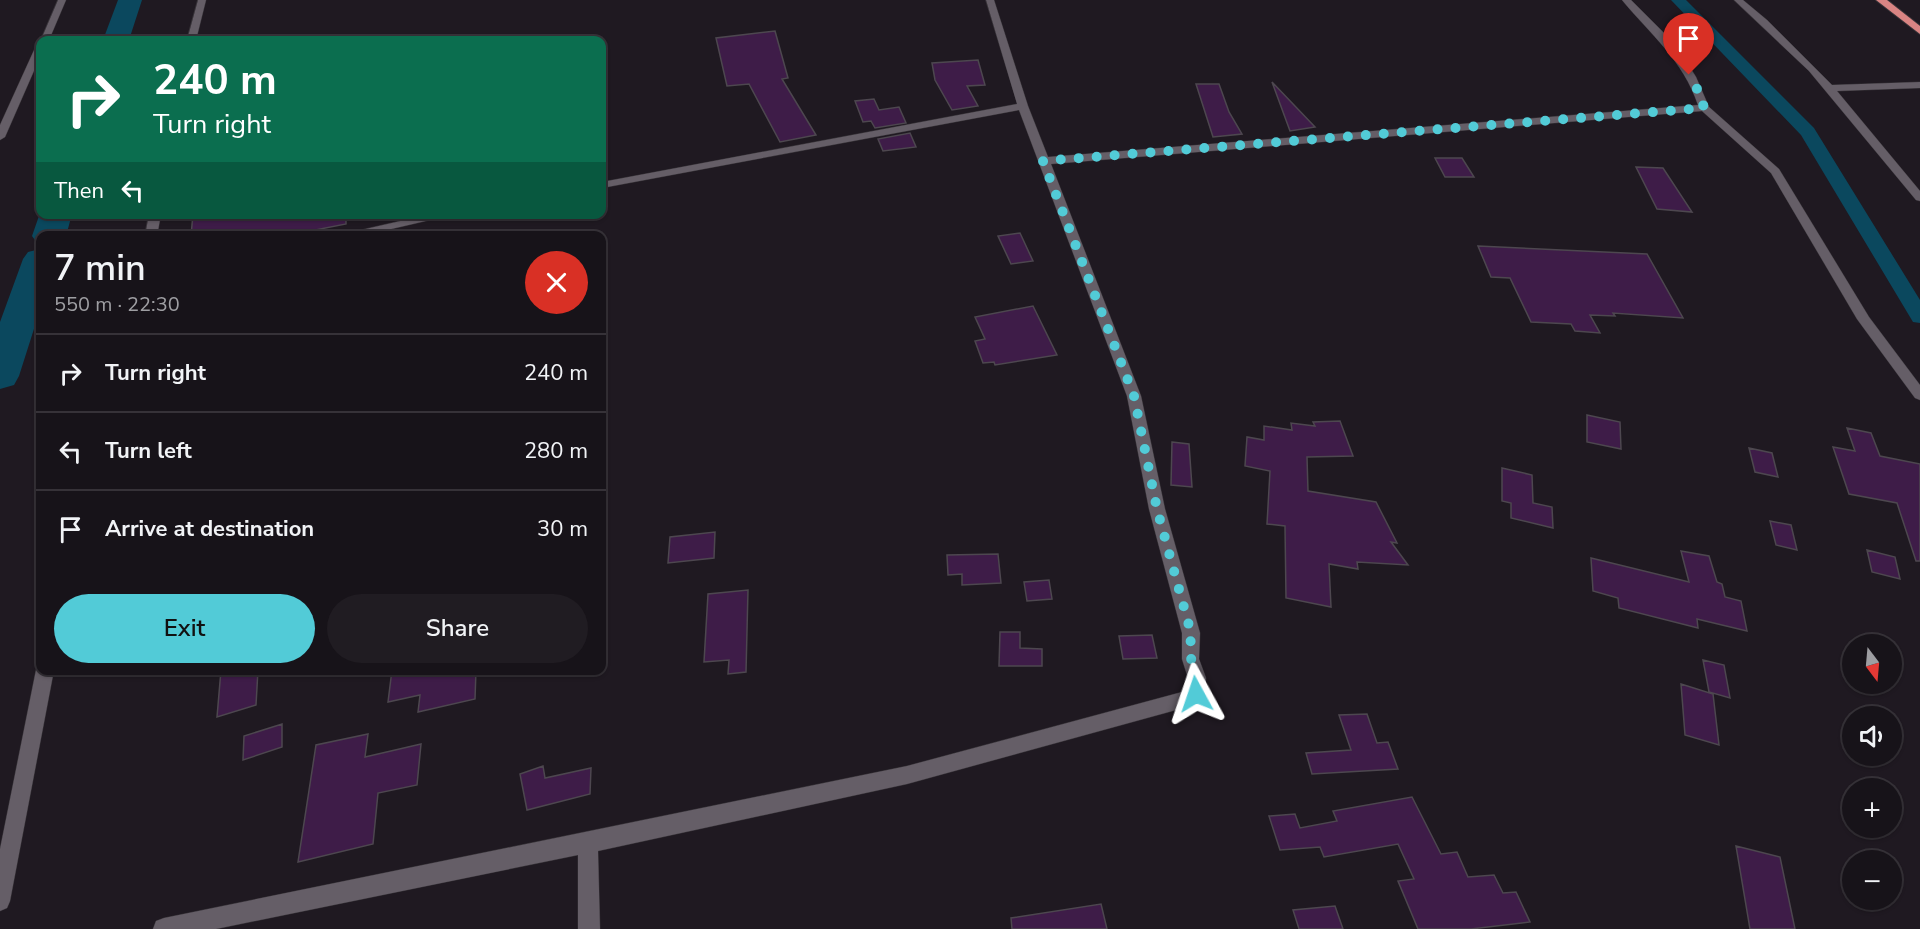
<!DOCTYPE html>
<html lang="en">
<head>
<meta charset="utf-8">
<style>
  body { margin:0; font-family:"Nunito Sans",sans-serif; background:#201c22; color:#f1f3f6; height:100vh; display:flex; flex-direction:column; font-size:22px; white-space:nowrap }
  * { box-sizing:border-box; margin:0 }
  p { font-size:20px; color:#9e9ea2 }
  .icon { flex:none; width:33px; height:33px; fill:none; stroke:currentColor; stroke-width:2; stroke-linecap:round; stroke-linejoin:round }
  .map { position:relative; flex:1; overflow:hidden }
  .details { position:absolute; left:36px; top:231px; width:570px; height:444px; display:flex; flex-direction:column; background:#171319; border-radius:12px; box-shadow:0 2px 4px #0004,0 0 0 2px #363238 }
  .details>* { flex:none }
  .hud { position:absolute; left:36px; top:36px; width:570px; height:183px; border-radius:12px; box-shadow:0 2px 4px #0004,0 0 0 2px #363238; background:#0b6e4f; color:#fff; overflow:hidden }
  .needle { width:39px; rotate:164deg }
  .tools { position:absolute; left:1842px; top:634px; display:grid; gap:12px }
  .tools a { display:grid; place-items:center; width:60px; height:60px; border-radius:50%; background:#171319; box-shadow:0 2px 4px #0004,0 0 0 2px #363238; font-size:30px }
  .pin { position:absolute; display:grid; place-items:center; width:51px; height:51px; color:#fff; margin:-62px -26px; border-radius:50% 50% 50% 0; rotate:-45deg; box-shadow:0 0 6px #0007 }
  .pin .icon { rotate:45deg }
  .me { position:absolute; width:66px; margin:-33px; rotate:355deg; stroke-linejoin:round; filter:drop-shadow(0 0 4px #0008) }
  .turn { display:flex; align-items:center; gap:21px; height:126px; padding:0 18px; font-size:27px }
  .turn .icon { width:78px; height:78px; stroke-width:2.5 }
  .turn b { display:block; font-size:42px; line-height:51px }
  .then { display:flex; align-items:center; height:57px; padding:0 18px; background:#0003; gap:12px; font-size:22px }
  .round { display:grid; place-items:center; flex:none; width:63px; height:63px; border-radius:32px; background:#201c22 }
  .summary { display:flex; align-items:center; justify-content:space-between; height:102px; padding:0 18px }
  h1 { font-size:36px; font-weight:600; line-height:45px }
  .button { display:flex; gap:12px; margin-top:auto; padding:12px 18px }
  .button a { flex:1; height:69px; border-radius:36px; background:#52cbd7; color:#111; font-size:24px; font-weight:600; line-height:69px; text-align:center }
  .button a+a { background:#201c22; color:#f1f3f6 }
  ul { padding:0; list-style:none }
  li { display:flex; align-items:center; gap:18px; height:78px; padding:0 18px; border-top:2px solid #363238 }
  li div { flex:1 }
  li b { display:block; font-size:22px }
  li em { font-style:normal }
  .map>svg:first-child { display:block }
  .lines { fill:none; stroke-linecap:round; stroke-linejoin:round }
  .canal { fill:#0b485e; fill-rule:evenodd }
  .river { fill:#0b485e; fill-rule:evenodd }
  .building { fill:#3e1c48; stroke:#4d474f; stroke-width:1.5 }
  .minor-casing { stroke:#373338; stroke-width:1 }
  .trunk-casing { stroke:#373338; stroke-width:2 }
  .minor { fill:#655e67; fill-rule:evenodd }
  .trunk { fill:#d98483; fill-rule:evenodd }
  .route { stroke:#52cbd7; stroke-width:10; stroke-dasharray:0 18 }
</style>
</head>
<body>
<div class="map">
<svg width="1920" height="929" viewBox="0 0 1920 929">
  <rect width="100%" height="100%" fill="#1f1921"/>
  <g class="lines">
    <!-- canal -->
    <path class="canal" d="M1671,0H1686L1814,128L1920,300V323L1913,322L1910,317L1801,135Z"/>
    <!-- river -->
    <path class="river" d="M118,0H142L129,40H103Z
      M40,213L72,214L66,236H40V244L37,243L32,236Z
      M40,249V310L19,376L14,385L0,389V322L23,259L28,252Z"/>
  </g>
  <!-- building -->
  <path class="building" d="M775,31L788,78L782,79L816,135L780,142L749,84L727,86L716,38Z
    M978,60L985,85L967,86L978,106L952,110L935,80L932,63Z
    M1272,82L1315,127L1290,131Z
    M1196,84H1219L1229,112L1242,134L1213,137Z
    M874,99L879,110L899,107L906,123L875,128L871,121L863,122L855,101Z
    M910,133L916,147L883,151L878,139Z
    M1435,158H1462L1474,177H1445Z
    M1636,167L1663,168L1692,212L1657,209Z
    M193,214H346V224L285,236H191Z
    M1020,233L1033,261L1011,264L998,236Z
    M1478,246L1647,254L1683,318L1613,313L1615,316L1590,315L1600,333L1575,331L1571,324L1531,322L1510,278L1491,277Z
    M1033,306L1057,355L995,365L994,362L983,363L975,341L985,339L975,317Z
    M1587,415L1620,422L1621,449L1587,442Z
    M1340,421L1353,456L1307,457L1308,491L1376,502L1397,543L1391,542L1408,565L1357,562L1358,569L1329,564L1331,607L1286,598L1285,526L1267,524L1270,471L1245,466L1247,437L1264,440V426L1292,430L1291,423L1315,426L1313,422Z
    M1847,428L1871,433L1880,456L1920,464V561H1916L1897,503L1849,494L1833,447L1855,451Z
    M1172,442L1189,444L1192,487L1171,485Z
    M1749,448L1772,453L1778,477L1755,472Z
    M1502,468L1532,475L1533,503L1552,507L1553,528L1511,518V503L1502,501Z
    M1770,521L1791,525L1797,550L1776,545Z
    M715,532L714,558L668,563L670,537Z
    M1867,550L1895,557L1900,579L1872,572Z
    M1681,551L1709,556L1717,582L1722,584L1725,597L1741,601L1747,631L1697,619L1698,628L1619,608L1618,598L1593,591L1591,558L1689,582Z
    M998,554L1001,583L962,585V574L948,575L947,555Z
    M1049,580L1052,599L1027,601L1024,582Z
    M748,590L746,672L728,674L729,660L704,662L708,594Z
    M1000,632H1020V648L1042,649V666H999Z
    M1152,635L1157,658L1123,659L1119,636Z
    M1703,660L1724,665L1730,698L1709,692Z
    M221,670H258L256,705L217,717Z
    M392,670H476L475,699L418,712L420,695L388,702Z
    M1681,684L1713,694L1719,745L1685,735Z
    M1367,714L1377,743L1388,742L1398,769L1312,774L1306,753L1351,750L1339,715Z
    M282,724V747L243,760L244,736Z
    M368,734L365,757L421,744L417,785L378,793L373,844L298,862L316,745Z
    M543,766L545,778L591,768L590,794L527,810L520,774Z
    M1412,797L1441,854L1457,852L1468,877L1494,875L1503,893L1516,892L1530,922L1471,929H1418L1398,881L1414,879L1398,844L1324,857L1320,847L1280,850L1269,816L1295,814L1300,828L1337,821L1333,811Z
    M1736,846L1780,857L1795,929H1750Z
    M1101,904L1107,929H1012L1011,918Z
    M1335,906L1343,929H1299L1293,910Z"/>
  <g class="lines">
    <!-- minor casing -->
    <g class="minor-casing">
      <path id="minor" d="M58,0H66L49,40L40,42Z
        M198,0H206L196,40H187Z
        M986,0H994L1028,106L1048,157L1698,105C1683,60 1651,35 1622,0H1631L1665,34L1686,61L1696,77L1709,107L1779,169L1869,317L1920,385V400L1915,398L1857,319L1771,173L1702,111L1051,164L1141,396L1165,509L1200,633L1199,659L1206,678V689L1200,700L1187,707L907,784L598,851L600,929H578V855L216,929H153L156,921L164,918L907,766L1182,692L1187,688L1188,678L1182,659V633L1149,509L1127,396L1019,110L602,188V182L1017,104Z
        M1734,0H1743L1767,20L1832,85L1920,82V88L1837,91L1920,191V201L1916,200L1809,71Z
        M40,45V57L5,137L0,140V125L35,48Z
        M149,214H161L157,236H145Z
        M431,214H456L361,236H335Z
        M40,664V670H54L10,901L7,908L0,911V849L36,670Z"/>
    </g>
    <!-- trunk casing -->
    <g class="trunk-casing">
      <path id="trunk" d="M1876,0H1887L1920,26V34Z"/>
    </g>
    <!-- minor -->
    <use href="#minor" class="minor"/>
    <!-- trunk -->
    <use href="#trunk" class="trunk"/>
  </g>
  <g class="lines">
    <!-- route -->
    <path class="route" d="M1196,694L1198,688L1190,654L1191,633L1157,509L1134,396L1043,161L1704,108L1700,94L1689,75"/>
  </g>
</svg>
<div class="tools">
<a><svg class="needle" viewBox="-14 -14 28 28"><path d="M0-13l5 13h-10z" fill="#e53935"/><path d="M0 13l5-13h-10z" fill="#9e9ea2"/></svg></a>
<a><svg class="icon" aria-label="sound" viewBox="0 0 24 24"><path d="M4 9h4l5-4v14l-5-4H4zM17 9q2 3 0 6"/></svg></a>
<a>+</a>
<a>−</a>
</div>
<div class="pin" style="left:1689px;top:75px;background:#d93025"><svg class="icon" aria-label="arrive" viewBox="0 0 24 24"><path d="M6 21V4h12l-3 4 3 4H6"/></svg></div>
<svg class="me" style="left:1196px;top:694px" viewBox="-20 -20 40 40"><path d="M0-17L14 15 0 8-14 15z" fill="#52cbd7" stroke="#fff" stroke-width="4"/></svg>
<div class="hud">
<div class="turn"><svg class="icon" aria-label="right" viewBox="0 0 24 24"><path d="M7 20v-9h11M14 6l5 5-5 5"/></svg><div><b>240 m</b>Turn right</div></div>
<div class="then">Then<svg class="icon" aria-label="left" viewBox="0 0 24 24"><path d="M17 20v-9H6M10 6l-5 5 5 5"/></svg></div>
</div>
<section class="details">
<div class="summary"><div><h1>7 min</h1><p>550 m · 22:30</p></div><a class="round" style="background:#d93025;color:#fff"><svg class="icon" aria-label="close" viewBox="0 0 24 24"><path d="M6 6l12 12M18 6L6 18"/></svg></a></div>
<ul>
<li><svg class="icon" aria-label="right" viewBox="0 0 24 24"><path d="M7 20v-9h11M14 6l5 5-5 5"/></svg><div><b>Turn right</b></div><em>240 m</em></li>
<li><svg class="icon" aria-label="left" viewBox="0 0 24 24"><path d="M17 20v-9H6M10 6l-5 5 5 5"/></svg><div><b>Turn left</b></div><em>280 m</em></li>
<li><svg class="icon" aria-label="arrive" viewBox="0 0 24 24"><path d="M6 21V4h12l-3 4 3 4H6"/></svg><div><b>Arrive at destination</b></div><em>30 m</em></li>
</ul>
<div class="button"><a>Exit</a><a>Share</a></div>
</section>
</div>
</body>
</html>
